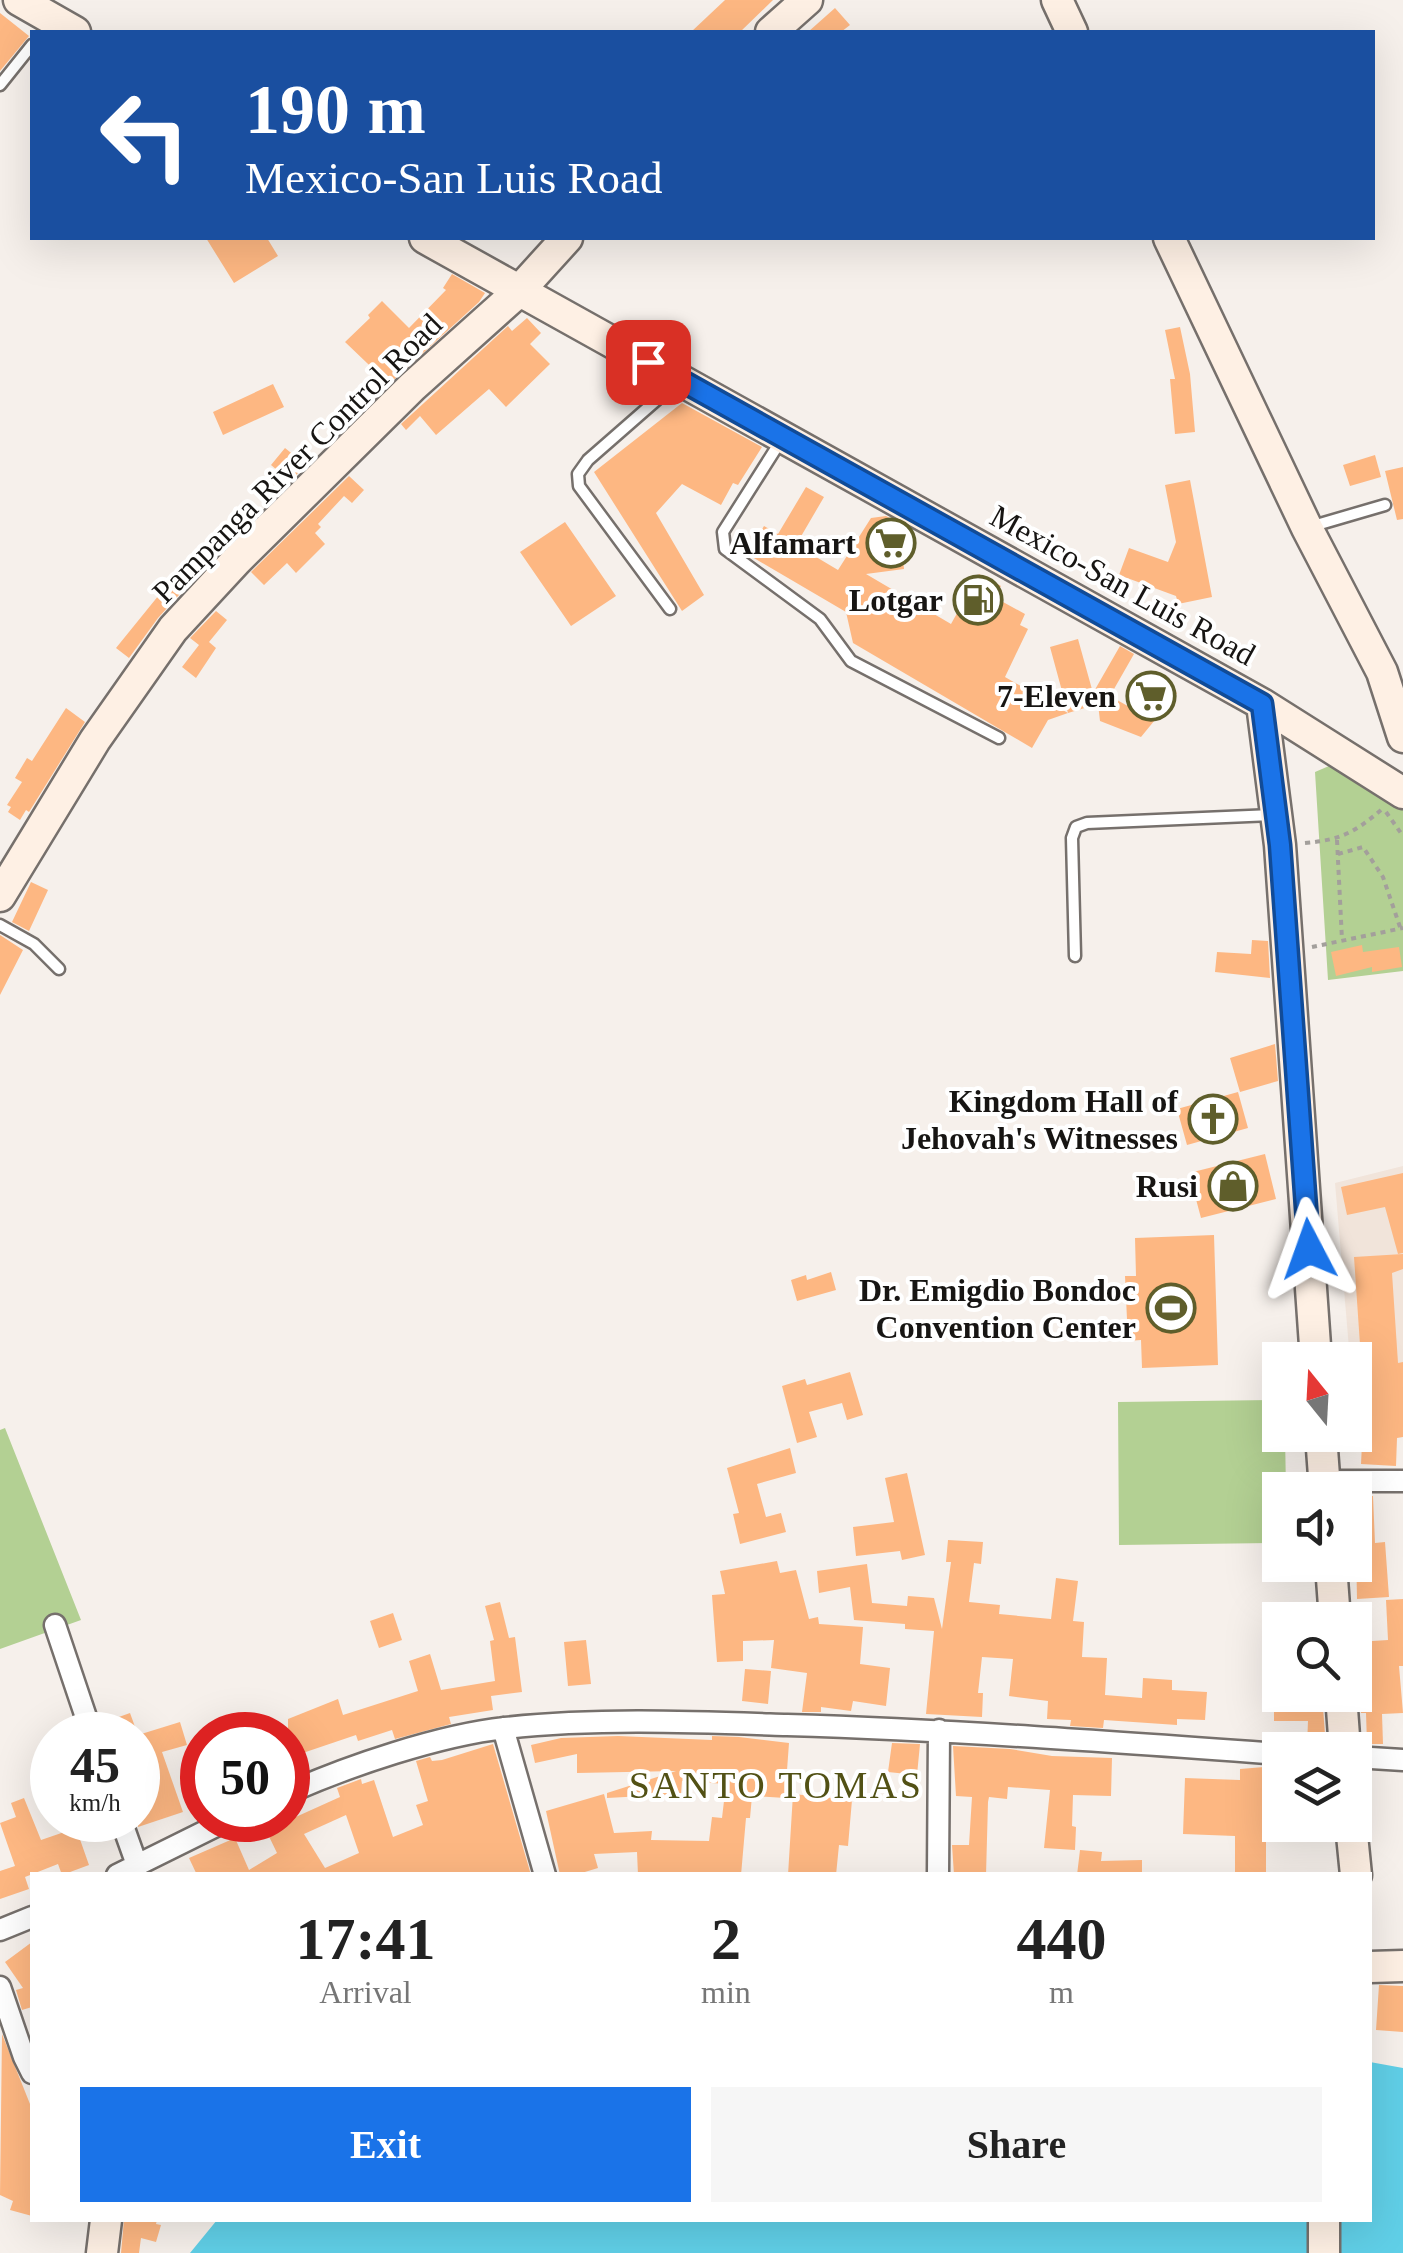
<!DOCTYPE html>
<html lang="en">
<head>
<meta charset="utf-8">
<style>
  body { margin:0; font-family:"Times New Roman",serif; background:#f6f6f6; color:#222; height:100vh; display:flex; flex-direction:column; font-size:38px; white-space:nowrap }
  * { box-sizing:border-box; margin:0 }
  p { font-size:32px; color:#767676 }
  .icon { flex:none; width:55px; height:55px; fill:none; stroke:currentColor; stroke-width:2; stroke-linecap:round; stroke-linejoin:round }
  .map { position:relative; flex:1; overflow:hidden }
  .sheet { position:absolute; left:30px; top:1872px; width:1342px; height:350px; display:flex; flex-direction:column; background:#fff; border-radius:0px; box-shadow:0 10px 40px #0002 }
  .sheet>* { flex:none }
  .hud { position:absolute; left:30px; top:30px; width:1345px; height:210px; border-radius:0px; box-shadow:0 10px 40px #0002; background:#1a4fa0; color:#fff; overflow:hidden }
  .needle { width:65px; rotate:342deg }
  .buttons { position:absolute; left:1262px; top:1342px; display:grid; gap:20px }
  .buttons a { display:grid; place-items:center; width:110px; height:110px; border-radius:0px; background:#fff; box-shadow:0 10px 40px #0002; font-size:50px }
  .speed { position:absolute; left:30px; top:1712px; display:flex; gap:20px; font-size:50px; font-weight:700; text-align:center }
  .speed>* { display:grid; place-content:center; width:130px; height:130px; border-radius:50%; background:#fff; box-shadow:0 10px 40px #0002; line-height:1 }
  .speed small { font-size:25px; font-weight:400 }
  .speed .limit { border:15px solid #d22; background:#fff; color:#111 }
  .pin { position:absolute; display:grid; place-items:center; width:85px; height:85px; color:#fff; margin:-42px; border-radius:20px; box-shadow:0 5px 15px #0006 }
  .me { position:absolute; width:110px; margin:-55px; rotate:356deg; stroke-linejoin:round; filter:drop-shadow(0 0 8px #0008) }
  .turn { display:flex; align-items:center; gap:35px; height:210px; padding:0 50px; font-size:45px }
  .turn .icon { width:130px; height:130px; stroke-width:2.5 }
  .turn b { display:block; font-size:70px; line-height:85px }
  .eta { display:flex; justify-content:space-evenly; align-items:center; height:170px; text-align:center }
  .eta b { font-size:60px; font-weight:700; line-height:70px }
  .primary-button { display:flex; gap:20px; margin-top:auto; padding:20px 50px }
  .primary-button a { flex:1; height:115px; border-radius:0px; background:#1a73e8; color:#fff; font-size:40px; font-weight:700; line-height:115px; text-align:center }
  .primary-button a+a { background:#f6f6f6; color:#222 }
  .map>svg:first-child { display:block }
  .built { fill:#f1e4da }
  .green { fill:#b3d093 }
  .water { fill:#60cfe7 }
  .building { fill:#fdb782; fill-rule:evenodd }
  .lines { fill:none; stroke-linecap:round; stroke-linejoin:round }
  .lane-casing { stroke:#76706c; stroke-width:15 }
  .street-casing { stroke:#76706c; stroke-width:25 }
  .secondary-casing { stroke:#76706c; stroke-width:35 }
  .path { stroke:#a39f9b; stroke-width:4; stroke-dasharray:5 5; stroke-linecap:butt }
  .lane { stroke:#fff; stroke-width:10 }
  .street { stroke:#fff; stroke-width:20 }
  .secondary { stroke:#fef0e4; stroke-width:30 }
  .route-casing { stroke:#114b97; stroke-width:25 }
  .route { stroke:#1a73e8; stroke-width:18 }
  .labels { text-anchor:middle; stroke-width:8; stroke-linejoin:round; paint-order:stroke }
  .street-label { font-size:32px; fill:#171513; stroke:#fff }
  .poi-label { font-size:32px; font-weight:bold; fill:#171513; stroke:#fff; text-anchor:end }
  .quarter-label { font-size:38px; letter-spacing:2.5px; fill:#525115; stroke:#fff }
</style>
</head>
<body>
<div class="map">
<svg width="1403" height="2253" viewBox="0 0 1403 2253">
  <rect width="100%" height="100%" fill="#f6f0eb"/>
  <!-- built -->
  <path class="built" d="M1403,1166V1398L1355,1399V1360H1350L1335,1183Z"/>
  <!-- green -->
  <path class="green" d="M1329,766L1403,806V971L1328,980L1315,772Z
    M1280,1400V1435H1285L1286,1490H1280V1543L1119,1545L1118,1402Z
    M5,1428L81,1620L0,1649V1430Z"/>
  <!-- water -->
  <path class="water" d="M1370,2062L1403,2068V2253H190L217,2220H1370Z"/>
  <!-- building -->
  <path class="building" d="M725,0H773L740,32H691Z
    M835,8L850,25L841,32H808Z
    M0,13L29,36L0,71Z
    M206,238H267L278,256L234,283Z
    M452,274L485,293L479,302L389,384L345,342L370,318L368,315L382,301L409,328L446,290L443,288Z
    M527,318L541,333L530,344L550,364L506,407L489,389L436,435L420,416L406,430L401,424L508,326L512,331Z
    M1180,327L1190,374L1195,432L1175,434L1170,379H1175L1165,330Z
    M273,384L284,407L223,435L213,412Z
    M682,403L762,447L738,485L733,483L721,505L682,484L656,513L704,595L682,611L594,472Z
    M285,448L306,465L290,481L271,465Z
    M1375,455L1381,477L1350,486L1343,465Z
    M1403,467V519L1397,520L1385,471Z
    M349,476L364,490L352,503L344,496L318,524L321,527L315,533L325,544L296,573L287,563L264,585L251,572Z
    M1190,480L1212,597L1178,604L1176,596L1119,575L1129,548L1168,562L1176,542L1165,485Z
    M806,487L824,497L796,545L838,570L871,518L886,516L899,523L904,569L866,574L951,624L979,574L1001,586L994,597L1025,614L1020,625L1028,629L1005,677L1068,713L1048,720L1032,748L853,643L846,612L747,554L764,526L778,534Z
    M565,522L616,596L571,626L520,552Z
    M176,574L189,584L158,618L129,658L116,648Z
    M216,611L227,620L209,642L216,648L196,678L182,667L199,645L190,638Z
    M1078,639L1093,693L1120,646L1134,654L1110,696L1133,709L1162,681L1177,693L1141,737L1100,721L1098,704L1068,713L1050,647Z
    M66,708L85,722L29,812L26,810L20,820L8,812L11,807L7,805L22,782L15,778L27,758L32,761Z
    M31,882L48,890L29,931L12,922Z
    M0,935L23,950L0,995Z
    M1252,940L1268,941L1270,978L1215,972L1217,952L1251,954Z
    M1362,945L1363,952L1399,947L1402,967L1372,972V967L1336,976L1331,952Z
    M1275,1044L1278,1081L1240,1092L1230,1058Z
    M1238,1092L1248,1128L1187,1145L1177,1109Z
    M1265,1154L1276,1199L1201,1218L1189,1173Z
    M1403,1173V1253L1398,1254L1385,1207L1347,1215L1341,1187Z
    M1214,1235L1218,1365L1142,1368L1141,1340L1128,1341L1125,1276H1136L1135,1238Z
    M1403,1254V1269L1392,1273L1398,1363L1403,1362V1437L1397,1438L1396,1466L1361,1464L1364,1403L1354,1257Z
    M831,1272L836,1290L797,1301L791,1280L806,1275L807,1280Z
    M850,1372L863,1415L847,1420L842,1403L809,1412L817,1437L797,1443L782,1386L805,1379L807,1385Z
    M790,1448L796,1473L757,1484L766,1517L781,1513L786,1532L740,1544L733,1514L739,1513L727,1468Z
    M907,1473L925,1555L902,1560L900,1551L856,1556L853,1527L894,1522L885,1478Z
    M1355,1496H1373L1375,1543L1385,1542L1389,1597L1357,1599Z
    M948,1540L983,1542L981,1564L974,1563L969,1602L1000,1605L999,1614L1051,1619L1056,1578L1078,1581L1073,1621L1084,1622L1082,1657L1107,1658L1105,1695L1142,1698L1143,1678L1172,1680V1690L1207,1692L1205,1720L1177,1719V1725L1104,1720L1103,1728L1070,1726L1071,1720L1047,1719L1048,1701L1009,1696L1013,1659L982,1657L978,1693H983L982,1717L926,1714L934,1631L905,1629V1624L854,1620L850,1587L819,1593L817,1571L867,1564L872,1603L907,1606L908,1596L934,1598L942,1629L951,1562H946Z
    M777,1561L780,1573L796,1570L809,1619L818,1617L819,1624L863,1627L860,1664L890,1668L886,1706L853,1701L851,1711L821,1707V1712H802L807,1673L771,1668L774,1640L743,1641V1661L717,1662L712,1595L725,1594L720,1571Z
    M1403,1599V1666H1399L1403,1713L1382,1714L1383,1744H1367L1366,1713H1361L1357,1642L1388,1640L1386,1600Z
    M500,1602L509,1638L515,1637L522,1692L491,1696L493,1710L449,1717L451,1724L395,1739L392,1730L358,1741L356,1735L288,1758V1719L338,1699L343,1715L418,1691L409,1661L430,1654L441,1690L495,1681L490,1641L494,1640L485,1606Z
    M393,1613L402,1640L379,1648L370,1621Z
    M586,1640L591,1684L568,1686L564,1642Z
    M745,1669L771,1671L768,1704L742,1701Z
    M1322,1695L1326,1747L1307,1746L1308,1721H1274V1696Z
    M130,1713L138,1735L180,1722L187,1745L162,1752L183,1812L138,1827V1735H105L102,1723Z
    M618,1736L712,1740V1736L739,1737L789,1743L785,1798L752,1796L750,1818H746L741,1875H638L637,1852L594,1854L598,1868L575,1875H560L546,1811L604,1794L614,1833L652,1831L651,1840L709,1841L712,1817L722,1818L726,1784L682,1781L681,1794L607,1798V1793L676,1771L577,1773V1754L535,1763L531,1745L561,1738Z
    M892,1743L920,1744L917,1775L888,1772Z
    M493,1744L531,1875H197L189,1858L235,1838L249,1870L277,1853L261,1820H289L340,1797L337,1788L361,1779L362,1784L374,1780L393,1837L423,1825L416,1805L428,1801L416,1761L430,1757L432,1761L442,1760ZM346,1815L359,1853L325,1868L304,1834Z
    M953,1746L1010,1749L1052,1756L1112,1758L1111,1796L1073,1795L1072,1826L1076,1827L1075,1850L1044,1848L1050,1790L1008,1787L1007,1799L989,1797L988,1802L986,1875H954L952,1845H969L972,1797L956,1796Z
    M1264,1767L1280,1768V1835H1266V1875H1235V1836L1183,1834L1185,1778L1240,1780V1769Z
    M793,1794L852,1800L848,1846L839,1845L836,1875H788Z
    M24,1798L41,1840L76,1828L89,1865L62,1875L58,1864L25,1877L29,1889L0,1899V1871L15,1866L0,1823L16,1817L11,1803Z
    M1080,1850L1102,1852L1101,1861L1142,1860V1875H1077Z
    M32,1942V2007L22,2010L16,1990L23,1988L5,1962Z
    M1379,1985L1403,1986V2032L1376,2030Z
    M2,2034L32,2109V2216L10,2210L13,2201L0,2195Z
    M124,2220H157L156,2224L161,2225L156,2242L141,2238L139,2253H121Z"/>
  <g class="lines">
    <!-- lane casing -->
    <g class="lane-casing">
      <path id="lane" d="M0,85L32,45
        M780,442L723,532L725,549L820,619L851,661L999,738
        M1313,526L1385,505
        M670,609L579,486L578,474L588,460L676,383
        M0,925L34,944L59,969
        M1075,956L1072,838L1076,827L1087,823L1273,815"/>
    </g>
    <!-- street casing -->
    <g class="street-casing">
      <path id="street" d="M1324,1481H1403
        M55,1625L92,1735
        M503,1728L545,1875
        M1355,1757L1403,1760
        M288,1793C348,1766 440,1735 505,1728C598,1718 694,1722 787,1725C951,1730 1116,1742 1280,1754
        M121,1820L137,1865
        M117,1875L228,1820
        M938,1875L939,1730
        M0,1930L32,1917
        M0,1987L24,2057L32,2073"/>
    </g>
    <!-- secondary casing -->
    <g class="secondary-casing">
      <path id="secondary" d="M19,0L75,32
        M1057,0L1072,32
        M771,32L807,0
        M425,238L1262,704L1280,845L1316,1360
        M1169,238L1307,528L1382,672L1403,737
        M1262,704L1403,793
        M0,896L95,740L173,629L236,561L412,387L518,292L567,238
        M1321,1435L1325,1490
        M1331,1565L1335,1620
        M1341,1695L1345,1750
        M1351,1825L1356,1875
        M1370,1967L1403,1966
        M1324,2220V2253
        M102,2253L106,2220"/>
    </g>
    <!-- path -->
    <path class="path" d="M1386,812L1403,836
      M1337,840L1342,940
      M1305,843C1340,840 1354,833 1381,810
      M1338,854L1363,847L1383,877L1400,927
      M1312,947L1403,928"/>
    <!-- lane -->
    <use href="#lane" class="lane"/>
    <!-- street -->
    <use href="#street" class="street"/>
    <!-- secondary -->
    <use href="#secondary" class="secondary"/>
  </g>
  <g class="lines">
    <!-- route casing -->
    <g class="route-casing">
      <path id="route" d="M648,362L1262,704L1280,845L1309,1249"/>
    </g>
    <!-- route -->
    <use href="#route" class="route"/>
  </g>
  <!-- icons -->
  <defs>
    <g id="supermarket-ring" transform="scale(2.5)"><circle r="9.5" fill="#fff" stroke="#5f5e2b" stroke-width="1.5"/><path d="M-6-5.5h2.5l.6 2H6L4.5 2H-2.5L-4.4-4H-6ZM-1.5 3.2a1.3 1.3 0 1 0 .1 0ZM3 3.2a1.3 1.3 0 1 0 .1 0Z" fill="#5f5e2b"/></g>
    <g id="fuel-ring" transform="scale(2.5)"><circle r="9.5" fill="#fff" stroke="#5f5e2b" stroke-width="1.5"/><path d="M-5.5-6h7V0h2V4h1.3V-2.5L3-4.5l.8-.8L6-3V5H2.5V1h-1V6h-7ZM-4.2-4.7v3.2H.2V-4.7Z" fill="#5f5e2b"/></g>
    <g id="church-ring" transform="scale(2.5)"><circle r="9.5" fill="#fff" stroke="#5f5e2b" stroke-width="1.5"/><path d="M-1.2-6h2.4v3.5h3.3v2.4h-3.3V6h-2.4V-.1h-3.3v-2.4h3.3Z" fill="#5f5e2b"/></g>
    <g id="shop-ring" transform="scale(2.5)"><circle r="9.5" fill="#fff" stroke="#5f5e2b" stroke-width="1.5"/><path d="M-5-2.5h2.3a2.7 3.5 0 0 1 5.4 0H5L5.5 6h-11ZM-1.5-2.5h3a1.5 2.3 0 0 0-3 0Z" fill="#5f5e2b"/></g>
    <g id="stadium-ring" transform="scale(2.5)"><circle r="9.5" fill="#fff" stroke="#5f5e2b" stroke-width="1.5"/><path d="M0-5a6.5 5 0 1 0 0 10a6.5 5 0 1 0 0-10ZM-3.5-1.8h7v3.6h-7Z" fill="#5f5e2b"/></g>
  </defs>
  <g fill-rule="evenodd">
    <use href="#supermarket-ring" x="891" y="543"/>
    <use href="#fuel-ring" x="978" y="600"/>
    <use href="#supermarket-ring" x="1151" y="696"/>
    <use href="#church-ring" x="1213" y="1119"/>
    <use href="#shop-ring" x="1233" y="1186"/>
    <use href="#stadium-ring" x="1171" y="1308"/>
  </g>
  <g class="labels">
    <!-- street labels -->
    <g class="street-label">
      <text transform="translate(297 458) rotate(-45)" y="11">Pampanga River Control Road</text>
      <text transform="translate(1123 585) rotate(29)" y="11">Mexico-San Luis Road</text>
    </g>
    <!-- poi labels -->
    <g class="poi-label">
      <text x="856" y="554">Alfamart</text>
      <text x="943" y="611">Lotgar</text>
      <text x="1116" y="707">7-Eleven</text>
      <text x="1178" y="1112">Kingdom Hall of<tspan x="1178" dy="37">Jehovah's Witnesses</tspan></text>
      <text x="1198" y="1197">Rusi</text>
      <text x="1136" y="1301">Dr. Emigdio Bondoc<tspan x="1136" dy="37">Convention Center</tspan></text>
    </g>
    <!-- quarter labels -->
    <g class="quarter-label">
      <text x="776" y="1798">SANTO TOMAS</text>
    </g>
  </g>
</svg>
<div class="buttons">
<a><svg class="needle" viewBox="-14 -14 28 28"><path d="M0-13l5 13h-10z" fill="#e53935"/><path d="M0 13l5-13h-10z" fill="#767676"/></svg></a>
<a><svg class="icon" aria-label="sound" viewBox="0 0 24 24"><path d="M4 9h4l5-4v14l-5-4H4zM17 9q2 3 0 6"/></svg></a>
<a><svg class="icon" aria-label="search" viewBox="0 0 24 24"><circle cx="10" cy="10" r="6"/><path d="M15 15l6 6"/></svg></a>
<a><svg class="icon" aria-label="layers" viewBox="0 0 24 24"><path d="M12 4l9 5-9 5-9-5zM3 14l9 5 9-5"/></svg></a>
</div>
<div class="speed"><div>45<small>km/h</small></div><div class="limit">50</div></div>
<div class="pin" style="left:648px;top:362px;background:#d93025"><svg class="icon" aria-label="arrive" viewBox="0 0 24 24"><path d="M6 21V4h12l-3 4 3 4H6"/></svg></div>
<svg class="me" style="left:1309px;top:1249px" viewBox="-20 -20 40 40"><path d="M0-17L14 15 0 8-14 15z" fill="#1a73e8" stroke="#fff" stroke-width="4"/></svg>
<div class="hud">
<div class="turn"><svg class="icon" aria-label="left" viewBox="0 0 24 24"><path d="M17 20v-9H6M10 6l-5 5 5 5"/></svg><div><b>190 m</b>Mexico-San Luis Road</div></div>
</div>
<section class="sheet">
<div class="eta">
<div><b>17:41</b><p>Arrival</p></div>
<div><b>2</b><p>min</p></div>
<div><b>440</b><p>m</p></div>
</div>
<div class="primary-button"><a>Exit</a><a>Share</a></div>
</section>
</div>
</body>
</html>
